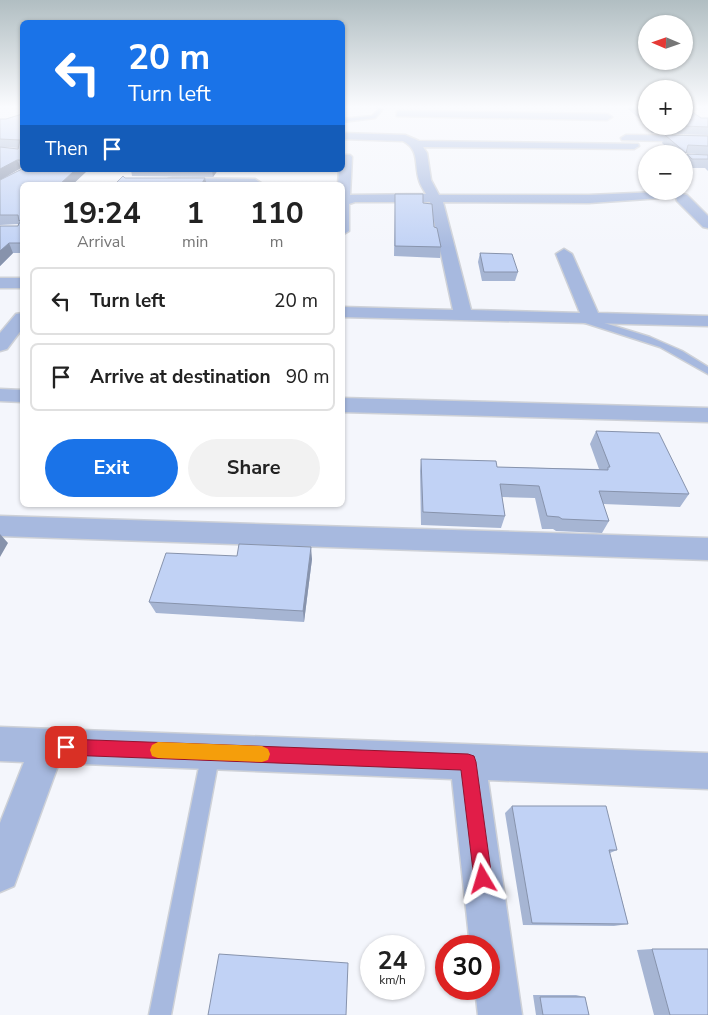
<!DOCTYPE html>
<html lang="en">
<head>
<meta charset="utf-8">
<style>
  body { margin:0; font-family:"Nunito Sans",sans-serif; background:#f2f2f2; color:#222; height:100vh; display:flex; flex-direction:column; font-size:19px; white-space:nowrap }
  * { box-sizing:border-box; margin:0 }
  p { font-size:16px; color:#767676 }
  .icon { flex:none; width:28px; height:28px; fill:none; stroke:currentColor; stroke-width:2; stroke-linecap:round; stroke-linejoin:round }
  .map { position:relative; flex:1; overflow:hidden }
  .panel { position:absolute; left:20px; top:182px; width:325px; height:325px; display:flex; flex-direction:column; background:#fff; border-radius:8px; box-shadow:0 1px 4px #0004 }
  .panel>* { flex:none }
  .banner { position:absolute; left:20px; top:20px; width:325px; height:152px; border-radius:8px; box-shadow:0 1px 4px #0004; background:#1a73e8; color:#fff; overflow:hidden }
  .needle { width:32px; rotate:272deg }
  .fabs { position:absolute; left:638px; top:15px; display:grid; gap:10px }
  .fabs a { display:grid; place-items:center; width:55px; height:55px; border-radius:50%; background:#fff; box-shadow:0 1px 4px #0004; font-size:25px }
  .speed { position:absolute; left:360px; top:935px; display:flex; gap:10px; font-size:25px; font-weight:700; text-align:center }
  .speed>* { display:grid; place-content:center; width:65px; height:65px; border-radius:50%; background:#fff; box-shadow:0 1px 4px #0004; line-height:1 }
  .speed small { font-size:12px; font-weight:400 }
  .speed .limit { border:8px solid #d22; background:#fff; color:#111 }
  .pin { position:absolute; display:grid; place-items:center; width:42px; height:42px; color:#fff; margin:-21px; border-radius:10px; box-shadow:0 2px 8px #0006 }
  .me { position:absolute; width:55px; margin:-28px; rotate:353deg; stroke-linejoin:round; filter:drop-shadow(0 0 4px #0008) }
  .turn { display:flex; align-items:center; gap:18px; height:105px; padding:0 25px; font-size:22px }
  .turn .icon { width:65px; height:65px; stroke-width:2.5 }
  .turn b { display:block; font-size:35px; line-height:42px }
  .then { display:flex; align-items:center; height:48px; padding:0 25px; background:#0003; gap:10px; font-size:19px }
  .eta { display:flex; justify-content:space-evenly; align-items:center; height:85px; text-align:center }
  .eta b { font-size:30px; font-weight:700; line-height:35px }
  .button { display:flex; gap:10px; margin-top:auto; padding:10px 25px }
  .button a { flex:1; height:58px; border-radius:30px; background:#1a73e8; color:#fff; font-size:20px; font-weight:700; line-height:58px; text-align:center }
  .button a+a { background:#f2f2f2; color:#222 }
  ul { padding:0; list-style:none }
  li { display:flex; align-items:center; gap:15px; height:68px; margin:0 10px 8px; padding:0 15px; border:2px solid #e0e0e0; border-radius:8px }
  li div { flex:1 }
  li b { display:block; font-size:19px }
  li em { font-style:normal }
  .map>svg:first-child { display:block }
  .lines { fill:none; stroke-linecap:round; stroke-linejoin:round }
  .service-casing { stroke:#ced1d7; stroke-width:3 }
  .minor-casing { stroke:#ced1d7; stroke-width:3 }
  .service { fill:#a7b9df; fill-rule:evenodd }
  .minor { fill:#a7b9df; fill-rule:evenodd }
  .wall { fill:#a6b5d3; fill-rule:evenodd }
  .shaded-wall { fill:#8793ac }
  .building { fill:#c1d2f5; stroke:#8793ac }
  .route { fill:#e11d48; stroke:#92132f }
  .slow { fill:#f59e0b }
</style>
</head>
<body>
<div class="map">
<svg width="708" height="1015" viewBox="0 0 708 1015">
  <rect width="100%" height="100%" fill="#f4f6fc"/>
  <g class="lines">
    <!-- service casing -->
    <g class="service-casing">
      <path id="service" d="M377,106H381L382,110L375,118L342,122V119L372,116L378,110Z
        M579,317L601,322L650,337L682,351L708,367V374L660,347L579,321Z
        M211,743L217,746L220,752L171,1015H149L202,752L205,746Z"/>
    </g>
    <!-- minor casing -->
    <g class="minor-casing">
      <path id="minor" d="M400,111L607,114L612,117L607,120L397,116V112Z
        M342,133L405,135L419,141L638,144L639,146L634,149L423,147L427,153L431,180L439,195H589L682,191V194L687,195L708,216V228L703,227L677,201L676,197L589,203L443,202L471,310L580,313L556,254L564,249L572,254L598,313L708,316V326L342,317V307L453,310L430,202H355L349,204V231L342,235V185H338L339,170H342V155H350L352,157L350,195L426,194C424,190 420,185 419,180C414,164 420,150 403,141L342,139Z
        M626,135L708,136V142L622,140L621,138Z
        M684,155L708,156V162L684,161Z
        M172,178L255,179L261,183L260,185H168L166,182L168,179Z
        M0,278H22V288H0Z
        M22,313V329L7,349L0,351V333L16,314Z
        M0,389L22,390V402L0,401Z
        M342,398L708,408V422L342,412Z
        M0,516L708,538V560L0,536Z
        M0,727L708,753V789L488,780L522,1015H478L475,989H489V946H470L452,779L59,763L14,886L0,892V823L24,762L0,761Z"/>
    </g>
    <!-- service -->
    <use href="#service" class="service"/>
    <!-- minor -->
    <use href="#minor" class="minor"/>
  </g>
  <!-- wall -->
  <path class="wall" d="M629,106H646V126H684L701,118H708V135L652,133L645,126L646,124L628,109Z
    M22,114V168H21L0,180V119H6ZM0,147L19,148L18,149Z
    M665,135L708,136V155L686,153L684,158V154H674L662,143Z
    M687,154L708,155V171L705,168H689L684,163Z
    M88,170L72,185H22V253H13L0,266V226H18L19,224L0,225V180Z
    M131,170H218L213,177L132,176Z
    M395,194L423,203L434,227L441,247L440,258L394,256Z
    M480,253L518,272L515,281H482L478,262Z
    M596,431L689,494L680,507L603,504L609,521L602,533L556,531L553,529H542L535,498L502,497L505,516L501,528L421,525L420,471L421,459L497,467L599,469L590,444Z
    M312,559L304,622L156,613L149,602Z
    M512,806L617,850L610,853L628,924L614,926L523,925L505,813Z
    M652,949L708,1015H654L637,950Z
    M533,995H576L585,997L589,1015H536Z"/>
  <!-- shaded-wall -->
  <path class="shaded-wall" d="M17,160L21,168L0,180V169Z
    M75,170H88L72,185H59Z
    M212,170H218L213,177Z
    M205,178L207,185H201Z
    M22,241V249L20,243Z
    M9,243L13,253L0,266V251Z
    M0,534L8,543L0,557Z
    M311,547L312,559L304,622L303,611Z"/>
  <!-- building -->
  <path class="building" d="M635,106H646V115Z
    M684,106L701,118H708V127L684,126Z
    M22,114V160H17L0,169V147L18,149L20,140L0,139V119H6Z
    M665,135L708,136V146L688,145L686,153Z
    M687,154L708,155V159H692Z
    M22,169V170H75L59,185H22V218L19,221L18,215H0V180Z
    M123,176L125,178H205L201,185H114Z
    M395,194H423V203L432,204L434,227L437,228L441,247L395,246Z
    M19,223H22V241L20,243H9L0,251V226H18Z
    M480,253L512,254L518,272H484Z
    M596,431L659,433L689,494L599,491L609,521L562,519L559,517L547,516L539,486L500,484L505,516L423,512L421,459L496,461L497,467L608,470V467H610Z
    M239,544L311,547L303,611L149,602L166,553L237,556Z
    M512,806H606L617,850H609L628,924L532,923Z
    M652,949H708V1015H670Z
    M219,954L348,963L346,1015H208Z
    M540,997H585L589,1015H543Z"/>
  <!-- sky -->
  <linearGradient id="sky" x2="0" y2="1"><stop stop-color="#b1bec2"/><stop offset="0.43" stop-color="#fafbfe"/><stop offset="1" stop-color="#fafbfe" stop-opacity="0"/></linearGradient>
  <rect width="708" height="248" fill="url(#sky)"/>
  <!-- route -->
  <path class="route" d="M66,739L468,754L474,756L476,762L492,879L489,885L483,888L477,885L474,879L461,770L66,755L61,752L58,747L61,741Z"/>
  <!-- slow -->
  <path class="slow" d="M158,742L262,746L268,749L270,754L268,760L262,762L158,758L152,756L150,750L152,745Z"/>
</svg>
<div class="fabs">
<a><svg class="needle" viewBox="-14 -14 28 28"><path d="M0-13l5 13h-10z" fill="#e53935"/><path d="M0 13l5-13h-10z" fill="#767676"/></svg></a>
<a>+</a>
<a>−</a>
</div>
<div class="speed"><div>24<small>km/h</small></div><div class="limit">30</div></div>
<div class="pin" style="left:66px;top:747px;background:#d93025"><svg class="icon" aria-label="arrive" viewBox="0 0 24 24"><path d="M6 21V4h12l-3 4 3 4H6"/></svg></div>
<svg class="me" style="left:483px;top:879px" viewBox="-20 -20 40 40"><path d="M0-17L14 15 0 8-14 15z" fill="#e11d48" stroke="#fff" stroke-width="4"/></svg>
<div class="banner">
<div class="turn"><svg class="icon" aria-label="left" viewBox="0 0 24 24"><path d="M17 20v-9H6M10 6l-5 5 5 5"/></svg><div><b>20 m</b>Turn left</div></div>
<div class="then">Then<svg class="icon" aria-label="arrive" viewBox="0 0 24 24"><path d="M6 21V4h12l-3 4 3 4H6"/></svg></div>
</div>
<section class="panel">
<div class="eta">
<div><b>19:24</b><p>Arrival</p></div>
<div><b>1</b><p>min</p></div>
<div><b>110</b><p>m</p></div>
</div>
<ul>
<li><svg class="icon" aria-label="left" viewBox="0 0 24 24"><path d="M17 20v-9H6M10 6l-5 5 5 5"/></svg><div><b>Turn left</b></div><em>20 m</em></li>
<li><svg class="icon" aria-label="arrive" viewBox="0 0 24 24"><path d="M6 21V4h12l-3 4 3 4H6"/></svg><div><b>Arrive at destination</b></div><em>90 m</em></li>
</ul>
<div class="button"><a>Exit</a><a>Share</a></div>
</section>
</div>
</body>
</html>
